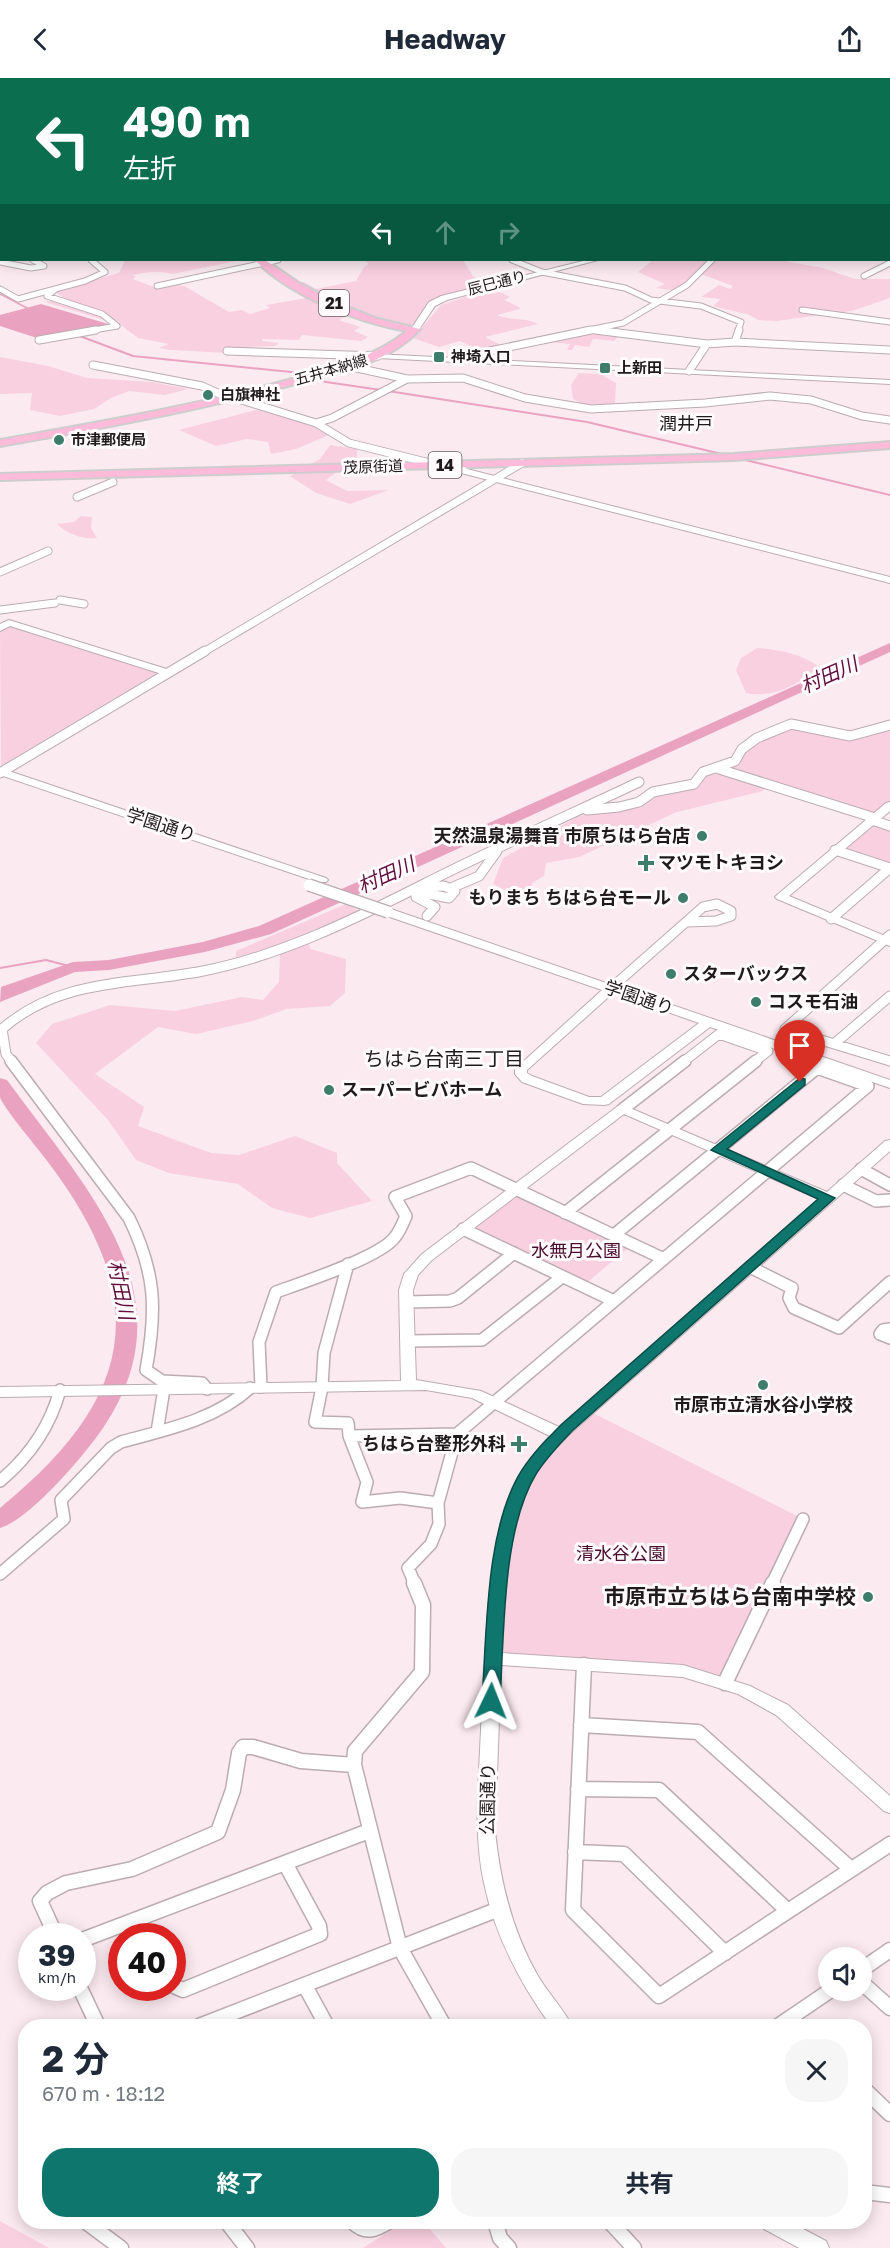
<!DOCTYPE html>
<html lang="ja">
<head>
<meta charset="utf-8">
<style>
  body { margin:0; font-family:"Golos Text","Noto Sans JP",sans-serif; background:#f6f6f7; color:#1f2937; height:100vh; display:flex; flex-direction:column; font-size:22px; white-space:nowrap }
  * { box-sizing:border-box; margin:0 }
  p { font-size:20px; color:#747a83 }
  .icon { flex:none; width:33px; height:33px; fill:none; stroke:currentColor; stroke-width:2; stroke-linecap:round; stroke-linejoin:round }
  .map { position:relative; flex:1; overflow:hidden }
  .details { position:absolute; left:18px; top:1941px; width:854px; height:210px; display:flex; flex-direction:column; background:#fff; border-radius:24px; box-shadow:0 3px 15px #0003 }
  .details>* { flex:none }
  .guide { position:absolute; left:0px; top:0px; width:891px; height:183px; box-shadow:0 3px 15px #0003; background:#0b6e4f; color:#fff; overflow:hidden }
  .controls { position:absolute; left:818px; top:1869px; display:grid; gap:12px }
  .controls a { display:grid; place-items:center; width:54px; height:54px; border-radius:50%; background:#fff; box-shadow:0 3px 15px #0003; font-size:30px }
  .speed { position:absolute; left:18px; top:1845px; display:flex; gap:12px; font-size:30px; font-weight:700; text-align:center }
  .speed>* { display:grid; place-content:center; width:78px; height:78px; border-radius:50%; background:#fff; box-shadow:0 3px 15px #0003; line-height:1 }
  .speed small { font-size:15px; font-weight:400 }
  .speed .limit { border:9px solid #d22; background:#fff; color:#111 }
  .pin { position:absolute; display:grid; place-items:center; width:51px; height:51px; color:#fff; margin:-62px -26px; border-radius:50% 50% 50% 0; rotate:-45deg; box-shadow:0 0 6px #0007 }
  .pin .icon { rotate:45deg }
  .me { position:absolute; width:66px; margin:-33px; rotate:2deg; stroke-linejoin:round; filter:drop-shadow(0 0 4px #0008) }
  .turn { display:flex; align-items:center; gap:21px; height:126px; padding:0 24px; font-size:27px }
  .turn .icon { width:78px; height:78px; stroke-width:2.5 }
  .turn b { display:block; font-size:42px; line-height:51px }
  .lanes { display:flex; align-items:center; height:57px; padding:0 24px; background:#0003; justify-content:center; gap:30px; direction:ltr }
  .lanes .off { opacity:.35 }
  .round { display:grid; place-items:center; flex:none; width:63px; height:63px; border-radius:24px; background:#f6f6f7 }
  .overview { display:flex; align-items:center; justify-content:space-between; height:102px; padding:0 24px }
  h1 { font-size:36px; font-weight:700; line-height:45px }
  .cta { display:flex; gap:12px; margin-top:auto; padding:12px 24px }
  .cta a { flex:1; height:69px; border-radius:24px; background:#0f766e; color:#fff; font-size:24px; font-weight:700; line-height:69px; text-align:center }
  .cta a+a { background:#f6f6f7; color:#1f2937 }
  header { display:flex; justify-content:space-between; align-items:center; height:78px; padding:0 24px; background:#fff; font-size:27px; font-weight:700 }
  .map>svg:first-child { display:block }
  .green { fill:#f9d0e0 }
  .water { fill:#eaa2c1 }
  .lines { fill:none; stroke-linecap:round; stroke-linejoin:round }
  .stream-far1 { stroke:#eaa2c1; stroke-width:1.5 }
  .stream { stroke:#eaa2c1; stroke-width:2 }
  .river { fill:#eaa2c1; fill-rule:evenodd }
  .minor-far4-casing { stroke:#bcacb2; stroke-width:7 }
  .minor-far3-casing { stroke:#bcacb2; stroke-width:9 }
  .minor-far2-casing { stroke:#bcacb2; stroke-width:11 }
  .minor-far1-casing { stroke:#bcacb2; stroke-width:14 }
  .minor-casing { stroke:#bcacb2; stroke-width:17 }
  .tertiary-casing { stroke:#bcacb2; stroke-width:2 }
  .primary-casing { stroke:#cecdcd; stroke-width:4 }
  .minor-far4 { stroke:#fff; stroke-width:5 }
  .minor-far3 { stroke:#fff; stroke-width:7 }
  .minor-far2 { stroke:#fff; stroke-width:9 }
  .minor-far1 { stroke:#fff; stroke-width:11 }
  .minor { stroke:#fff; stroke-width:14 }
  .tertiary { fill:#fff; fill-rule:evenodd }
  .primary { fill:#fdbbd9; fill-rule:evenodd }
  .tertiary-bridge-casing { stroke:#bcacb2; stroke-width:14; stroke-linecap:butt }
  .tertiary-bridge { stroke:#fff; stroke-width:11 }
  .route { fill:#0f766e; stroke:#0a4d48; stroke-width:1.5 }
  .poi-dot { fill:#3e7d6b; stroke:#fffbfd; stroke-width:2 }
  .labels { text-anchor:middle; stroke-width:6; stroke-linejoin:round; paint-order:stroke }
  .far-street-label { font-size:15px; fill:#201a1c; stroke:#fffbfd }
  .far-poi-label { font-size:15px; font-weight:bold; fill:#201a1c; stroke:#fffbfd; text-anchor:start }
  .shield { fill:#fffbfd; stroke:#635e60; stroke-width:1.5 }
  .shield-label { font-size:16px; font-weight:bold; fill:#201a1c }
  .far-quarter-label { font-size:18px; fill:#201a1c; stroke:#fffbfd }
  .street-label { font-size:18px; fill:#201a1c; stroke:#fffbfd }
  .poi-label { font-size:18px; font-weight:bold; fill:#201a1c; stroke:#fffbfd; text-anchor:start }
  .park-label { font-size:18px; fill:#4a0c2e; stroke:#fffbfd }
  .water-label { font-size:20px; font-style:italic; fill:#610d3c; stroke:#fffbfd }
  .neighbourhood-label { font-size:20px; fill:#201a1c; stroke:#fffbfd }
  .near-poi-label { font-size:21px; font-weight:bold; fill:#201a1c; stroke:#fffbfd; text-anchor:end }
</style>
</head>
<body>
<header><svg class="icon" aria-label="back" viewBox="0 0 24 24"><path d="M15 5l-7 7 7 7"/></svg>Headway<svg class="icon" aria-label="share" viewBox="0 0 24 24"><path d="M12 15V3M7 8l5-5 5 5M5 13v7h14v-7"/></svg></header>
<div class="map">
<svg width="890" height="2170" viewBox="0 0 890 2170">
  <rect width="100%" height="100%" fill="#fbeaf0"/>
  <!-- green -->
  <path class="green" d="M125,182H241L172,196C159,192 147,194 133,197L136,199L133,201L156,210L172,206L184,208L229,234L242,232L250,236L270,230L266,227L307,220L349,237L339,242L360,249L354,253L368,259L361,263L302,257L299,262L262,261V263L279,265L275,268L250,269L247,276L170,272L159,270L169,266L138,260L121,247L45,224L64,220L54,213L119,195Z
    M364,182H463L473,198L489,207L443,219L416,247L403,249L327,220L297,204H304L316,211L356,203L364,189L369,186Z
    M653,182H780L823,190L855,201H890V220L852,233L776,243L758,242L750,237L713,228L721,221L701,219L719,207L730,211L733,208L698,195L675,216L671,212L656,210L665,206L638,194Z
    M491,210L510,219L504,222L519,229L520,231L497,237C511,243 524,239 538,246L485,259L507,270L482,274L460,263L439,269L413,260L441,227Z
    M591,255L620,256L614,263L593,261L589,269L575,267L572,272H567L570,266L550,264Z
    M0,279L48,288L87,300L152,304L188,311L165,317L129,313L111,320L94,331L60,338L30,332L32,315L0,316Z
    M579,295L600,296L616,305L615,325L612,328L583,326L573,321L571,307Z
    M260,331L306,340L329,357L296,371L271,376L268,364L247,361L216,368L179,352Z
    M330,367L357,371V379L326,402L347,413L389,412L350,426L316,415L290,398L320,381Z
    M81,438L92,439L91,450L97,460C84,462 67,456 57,446L74,444Z
    M8,548L157,595L1,688L0,551Z
    M757,570C779,572 801,575 819,589C799,606 773,621 746,615L736,592L741,580Z
    M791,646L842,658L890,647V727L875,740L770,707L763,713L677,734L579,779L546,785L544,798L532,805L531,818L521,820L493,806L503,780L579,738L634,729L658,716L695,709L709,696L721,692L742,671Z
    M872,742L890,748V790L835,772Z
    M346,826L359,833L307,855L310,871L346,881L345,915L330,928L287,931L253,943L196,956L158,949L95,996L144,1029L138,1048L211,1075L239,1077L295,1058L337,1075V1085L372,1123L310,1140L272,1130L238,1106L169,1095L136,1082L108,1042L36,965L52,946L110,927L175,933L242,919L263,922L279,904L280,877L265,871L236,879V873Z
    M515,1112L633,1166L583,1208L463,1151Z
    M587,1332L803,1441L725,1605L683,1593L492,1580L501,1486L529,1395Z
    M0,2143L49,2170H0Z
    M420,2144H424L446,2170H363L402,2145Z"/>
  <!-- water -->
  <path class="water" d="M41,226L115,248L43,262L0,248V237Z"/>
  <g class="lines">
    <!-- stream-far1 -->
    <path class="stream-far1" d="M0,216L27,230"/>
    <!-- stream -->
    <path class="stream" d="M77,257L133,278L301,295L326,304L381,312
      M388,313L587,344L726,377
      M741,381L890,417
      M0,890L46,882L73,889"/>
    <!-- river -->
    <path class="river" d="M829,0H843L844,2H830Z
      M890,565V574L271,856L205,874L109,892L75,894L0,924L1,909L73,884L109,882L203,864L259,848Z
      M0,1000L7,1002C94,1121 205,1231 84,1375C67,1396 25,1443 0,1450V1430C131,1323 155,1228 51,1088C42,1075 3,1030 0,1019C0,1013 0,1006 0,1000Z"/>
    <!-- minor-far4 casing -->
    <g class="minor-far4-casing">
      <path id="minor-far4" d="M512,182L542,194L625,210L651,222L701,228L741,244L738,253
        M0,184L31,190L44,188L33,182
        M864,198L890,185
        M157,208L278,182
        M0,211L18,221L85,203L105,194L91,182
        M56,211L47,218L102,236L117,248
        M802,232L890,244
        M595,252L605,253
        M88,253L117,248
        M584,253L623,245L687,207L712,182"/>
    </g>
    <!-- minor-far3 casing -->
    <g class="minor-far3-casing">
      <path id="minor-far3" d="M595,252L707,266L735,264L890,272
        M39,262L96,252
        M735,264L739,252
        M227,273L378,278
        M456,280L591,252
        M93,287L202,308L231,321
        M348,288L407,301L463,300L525,320L591,331L705,325L770,318L811,322L862,338L890,342
        M689,293L707,266
        M235,320L316,345L349,365L438,387
        M316,345L332,340L407,301
        M77,419L113,404
        M0,494L48,473
        M60,522L84,526
        M0,532L55,525
        M202,575L522,385"/>
    </g>
    <!-- minor-far2 casing -->
    <g class="minor-far2-casing">
      <path id="minor-far2" d="M719,691L875,740
        M0,695L205,573
        M587,732L619,729L639,724L653,714L694,706L703,694L735,683L742,671L757,660L791,646L850,658L890,647
        M872,742L890,748
        M835,772L890,790
        M422,809L444,808L455,813L449,820L424,815L416,819L435,829L427,838
        M451,810L479,798L497,773
        M717,826L731,833V838L716,843L686,844L703,829Z
        M831,841L890,790
        M618,904L686,844
        M785,951L890,857
        M785,951L890,983
        M834,966L890,918
        M12,984L6,976L2,951C60,900 131,907 203,893C279,878 353,842 422,807C493,771 567,738 639,704
        M683,984L719,956L768,973
        M754,984L768,973"/>
    </g>
    <!-- minor-far1 casing -->
    <g class="minor-far1-casing">
      <path id="minor-far1" d="M11,983L129,1140C156,1195 157,1232 146,1292L162,1303L202,1305L207,1311
        M623,1031L685,983
        M861,1091L890,1107
        M843,1107L876,1123L890,1122
        M565,1135L756,983
        M463,1151L614,1223
        M614,1157L817,990L868,1008
        M348,1186L324,1275L322,1309L315,1344L348,1345L349,1358L367,1404L362,1424L400,1420L438,1425
        M750,1189L792,1210L789,1220L794,1230L839,1250L890,1204
        M406,1224L450,1223L458,1220L514,1175
        M890,1251L883,1252L880,1256L890,1260
        M407,1263L482,1262L562,1199
        M261,1309L259,1264L276,1214C301,1205 381,1179 395,1159C400,1153 403,1145 406,1138L395,1119L471,1090L664,1181
        M157,1354L164,1311
        M349,1358L457,1356
        M0,1403C30,1378 50,1349 60,1312
        M0,1496L64,1441L61,1422L111,1370L121,1364C165,1352 215,1342 250,1310
        M415,1506L408,1490L431,1466L439,1446L438,1425L457,1356L868,1008
        M772,1506L803,1441"/>
    </g>
    <!-- minor casing -->
    <g class="minor-casing">
      <path id="minor" d="M414,1505L423,1527L422,1594L355,1673L354,1687L400,1870L444,1948
        M584,1587L573,1832L659,1918L890,1766
        M725,1605L773,1505
        M581,1647L698,1654L851,1791
        M578,1711L659,1712L788,1833
        M575,1774L624,1776L725,1875
        M138,1841L147,1858
        M56,1858L40,1823L47,1815L66,1805L132,1791L218,1754L233,1712L239,1675L243,1669H253L301,1683L354,1687
        M82,1862L369,1753
        M861,1892L890,1872
        M861,1904L890,1930
        M172,1907L183,1912L320,1856L319,1848L285,1785
        M305,1908L327,1948
        M80,1910L98,1948
        M199,1948L499,1831
        M778,1948L831,1912
        M864,2011L890,2036
        M864,2114L890,2117
        M86,2144L121,2170
        M227,2144L247,2170
        M353,2144C365,2156 375,2152 388,2144
        M501,2144L497,2150L500,2160L509,2170
        M610,2144L634,2170"/>
    </g>
    <!-- tertiary casing -->
    <g class="tertiary-casing">
      <path id="tertiary" d="M0,47H2V51H0Z
        M0,161H2L0,166Z
        M587,182H598L447,222L435,228L418,253L411,251L429,224L441,218Z
        M375,276L890,302V306L378,280L374,278Z
        M460,384L467,391L890,499V505L461,395L456,387Z
        M9,542L173,593L174,595L169,598L165,597L10,548L0,553V546Z
        M0,690L326,800L328,802L326,804H318L0,697Z
        M890,724V733L789,818L890,860V868L777,821L775,819L777,817L886,725Z
        M388,830L609,906L616,902L620,903L622,906L620,909L890,1002V1010L710,949L609,1026L604,1027L583,1026L522,1004L515,996V991L602,912L384,837L382,834ZM613,915L699,945L601,1019H589L532,998L527,995V992Z
        M623,1027L827,1114L885,1063L890,1062V1073L572,1354C558,1367 544,1382 534,1399C505,1451 506,1517 502,1575L683,1587L750,1608L788,1627L890,1718V1735L884,1733L776,1637L738,1616L683,1599L501,1587L495,1752C500,1803 512,1853 538,1898C548,1915 563,1930 572,1948H551C520,1905 495,1858 484,1805C473,1755 479,1703 481,1651C483,1611 485,1573 489,1534C492,1500 494,1467 504,1435C513,1405 529,1380 550,1358L472,1320L426,1312L0,1319V1309L401,1303L399,1212L404,1196L422,1176L618,1028ZM624,1036L819,1121L559,1349L481,1313L416,1302L413,1212L418,1197L432,1182Z
        M761,2144H790L826,2163L829,2170H799L764,2151Z"/>
    </g>
    <!-- primary casing -->
    <g class="primary-casing">
      <path id="primary" d="M377,0H387L388,2H378Z
        M255,182H265L297,204L337,225L378,241L420,251C389,286 335,295 291,307C195,333 98,351 0,368V362C94,345 189,329 281,304C325,292 371,282 407,253C359,245 290,218 255,182Z
        M890,364V370L734,382L0,402V396L734,376Z"/>
    </g>
    <!-- minor-far4 -->
    <use href="#minor-far4" class="minor-far4"/>
    <!-- minor-far3 -->
    <use href="#minor-far3" class="minor-far3"/>
    <!-- minor-far2 -->
    <use href="#minor-far2" class="minor-far2"/>
    <!-- minor-far1 -->
    <use href="#minor-far1" class="minor-far1"/>
    <!-- minor -->
    <use href="#minor" class="minor"/>
    <!-- tertiary -->
    <use href="#tertiary" class="tertiary"/>
    <!-- primary -->
    <use href="#primary" class="primary"/>
    <!-- tertiary-bridge casing -->
    <g class="tertiary-bridge-casing">
      <path id="tertiary-bridge" d="M309,807L388,834"/>
    </g>
    <!-- tertiary-bridge -->
    <use href="#tertiary-bridge" class="tertiary-bridge"/>
  </g>
  <!-- route -->
  <path class="route" d="M800,1000L805,1001V1007L727,1071L835,1120L572,1353C559,1367 546,1380 536,1396C502,1452 504,1557 500,1623L497,1627H485L482,1623C487,1554 485,1450 522,1392C533,1375 547,1361 562,1346L818,1121L711,1072Z"/>
  <!-- markers -->
  <g class="poi-dot">
    <rect x="433" y="273" width="12" height="12" rx="3"/>
    <rect x="599" y="284" width="12" height="12" rx="3"/>
    <circle cx="208" cy="317" r="6"/>
    <circle cx="59" cy="362" r="6"/>
    <circle cx="702" cy="758" r="6"/>
    <path d="M643 776h6v6h6v6h-6v6h-6v-6h-6v-6h6z"/>
    <circle cx="683" cy="820" r="6"/>
    <circle cx="671" cy="896" r="6"/>
    <circle cx="756" cy="924" r="6"/>
    <circle cx="329" cy="1012" r="6"/>
    <circle cx="763" cy="1307" r="6"/>
    <path d="M516 1357h6v6h6v6h-6v6h-6v-6h-6v-6h6z"/>
    <circle cx="868" cy="1519" r="6"/>
  </g>
  <g class="labels">
    <!-- far-street labels -->
    <g class="far-street-label">
      <text transform="translate(497 205) rotate(-14)" y="5">辰巳通り</text>
      <text transform="translate(331 292) rotate(-16)" y="5">五井本納線</text>
      <text transform="translate(373 389) rotate(-2)" y="5">茂原街道</text>
    </g>
    <!-- far-poi labels -->
    <g class="far-poi-label">
      <text x="451" y="284">神埼入口</text>
      <text x="617" y="295">上新田</text>
      <text x="220" y="322">白旗神社</text>
      <text x="71" y="367">市津郵便局</text>
    </g>
    <!-- shield labels -->
    <g class="shield">
      <rect x="319" y="212" width="30" height="26" rx="4.5"/>
      <rect x="428.5" y="374" width="33" height="26" rx="4.5"/>
    </g>
    <g class="shield-label">
      <text x="334" y="231">21</text>
      <text x="445" y="393">14</text>
    </g>
    <!-- far-quarter labels -->
    <g class="far-quarter-label">
      <text x="686" y="352">潤井戸</text>
    </g>
    <!-- street labels -->
    <g class="street-label">
      <text transform="translate(161 747) rotate(18)" y="6">学園通り</text>
      <text transform="translate(639 920) rotate(19)" y="6">学園通り</text>
      <text transform="translate(488 1721) rotate(-89)" y="6">公園通り</text>
    </g>
    <!-- poi labels -->
    <g class="poi-label">
      <text x="690" y="764" text-anchor="end">天然温泉湯舞音 市原ちはら台店</text>
      <text x="658" y="791">マツモトキヨシ</text>
      <text x="671" y="826" text-anchor="end">もりまち ちはら台モール</text>
      <text x="683" y="902">スターバックス</text>
      <text x="768" y="930">コスモ石油</text>
      <text x="341" y="1018">スーパービバホーム</text>
      <text x="763" y="1333" text-anchor="middle">市原市立清水谷小学校</text>
      <text x="506" y="1372" text-anchor="end">ちはら台整形外科</text>
    </g>
    <!-- park labels -->
    <g class="park-label">
      <text x="576" y="1179">水無月公園</text>
      <text x="621" y="1482">清水谷公園</text>
    </g>
    <!-- water labels -->
    <g class="water-label">
      <text transform="translate(829 597) rotate(-24)" y="7">村田川</text>
      <text transform="translate(386 797) rotate(-24)" y="7">村田川</text>
      <text transform="translate(121 1212) rotate(78)" y="7">村田川</text>
    </g>
    <!-- neighbourhood labels -->
    <g class="neighbourhood-label">
      <text x="444" y="988">ちはら台南三丁目</text>
    </g>
    <!-- near-poi labels -->
    <g class="near-poi-label">
      <text x="856" y="1526">市原市立ちはら台南中学校</text>
    </g>
  </g>
</svg>
<div class="controls">
<a><svg class="icon" aria-label="sound" viewBox="0 0 24 24"><path d="M4 9h4l5-4v14l-5-4H4zM17 9q2 3 0 6"/></svg></a>
</div>
<div class="speed"><div>39<small>km/h</small></div><div class="limit">40</div></div>
<div class="pin" style="left:800px;top:1004px;background:#d93025"><svg class="icon" aria-label="arrive" viewBox="0 0 24 24"><path d="M6 21V4h12l-3 4 3 4H6"/></svg></div>
<svg class="me" style="left:491px;top:1623px" viewBox="-20 -20 40 40"><path d="M0-17L14 15 0 8-14 15z" fill="#0f766e" stroke="#fff" stroke-width="4"/></svg>
<div class="guide">
<div class="turn"><svg class="icon" aria-label="left" viewBox="0 0 24 24"><path d="M17 20v-9H6M10 6l-5 5 5 5"/></svg><div><b>490 m</b>左折</div></div>
<div class="lanes"><svg class="icon" aria-label="left" viewBox="0 0 24 24"><path d="M17 20v-9H6M10 6l-5 5 5 5"/></svg><svg class="icon off" aria-label="ahead" viewBox="0 0 24 24"><path d="M12 20V5M6 11l6-6 6 6"/></svg><svg class="icon off" aria-label="right" viewBox="0 0 24 24"><path d="M7 20v-9h11M14 6l5 5-5 5"/></svg></div>
</div>
<section class="details">
<div class="overview"><div><h1>2 分</h1><p>670 m · 18:12</p></div><a class="round"><svg class="icon" aria-label="close" viewBox="0 0 24 24"><path d="M6 6l12 12M18 6L6 18"/></svg></a></div>
<div class="cta"><a>終了</a><a>共有</a></div>
</section>
</div>
</body>
</html>
